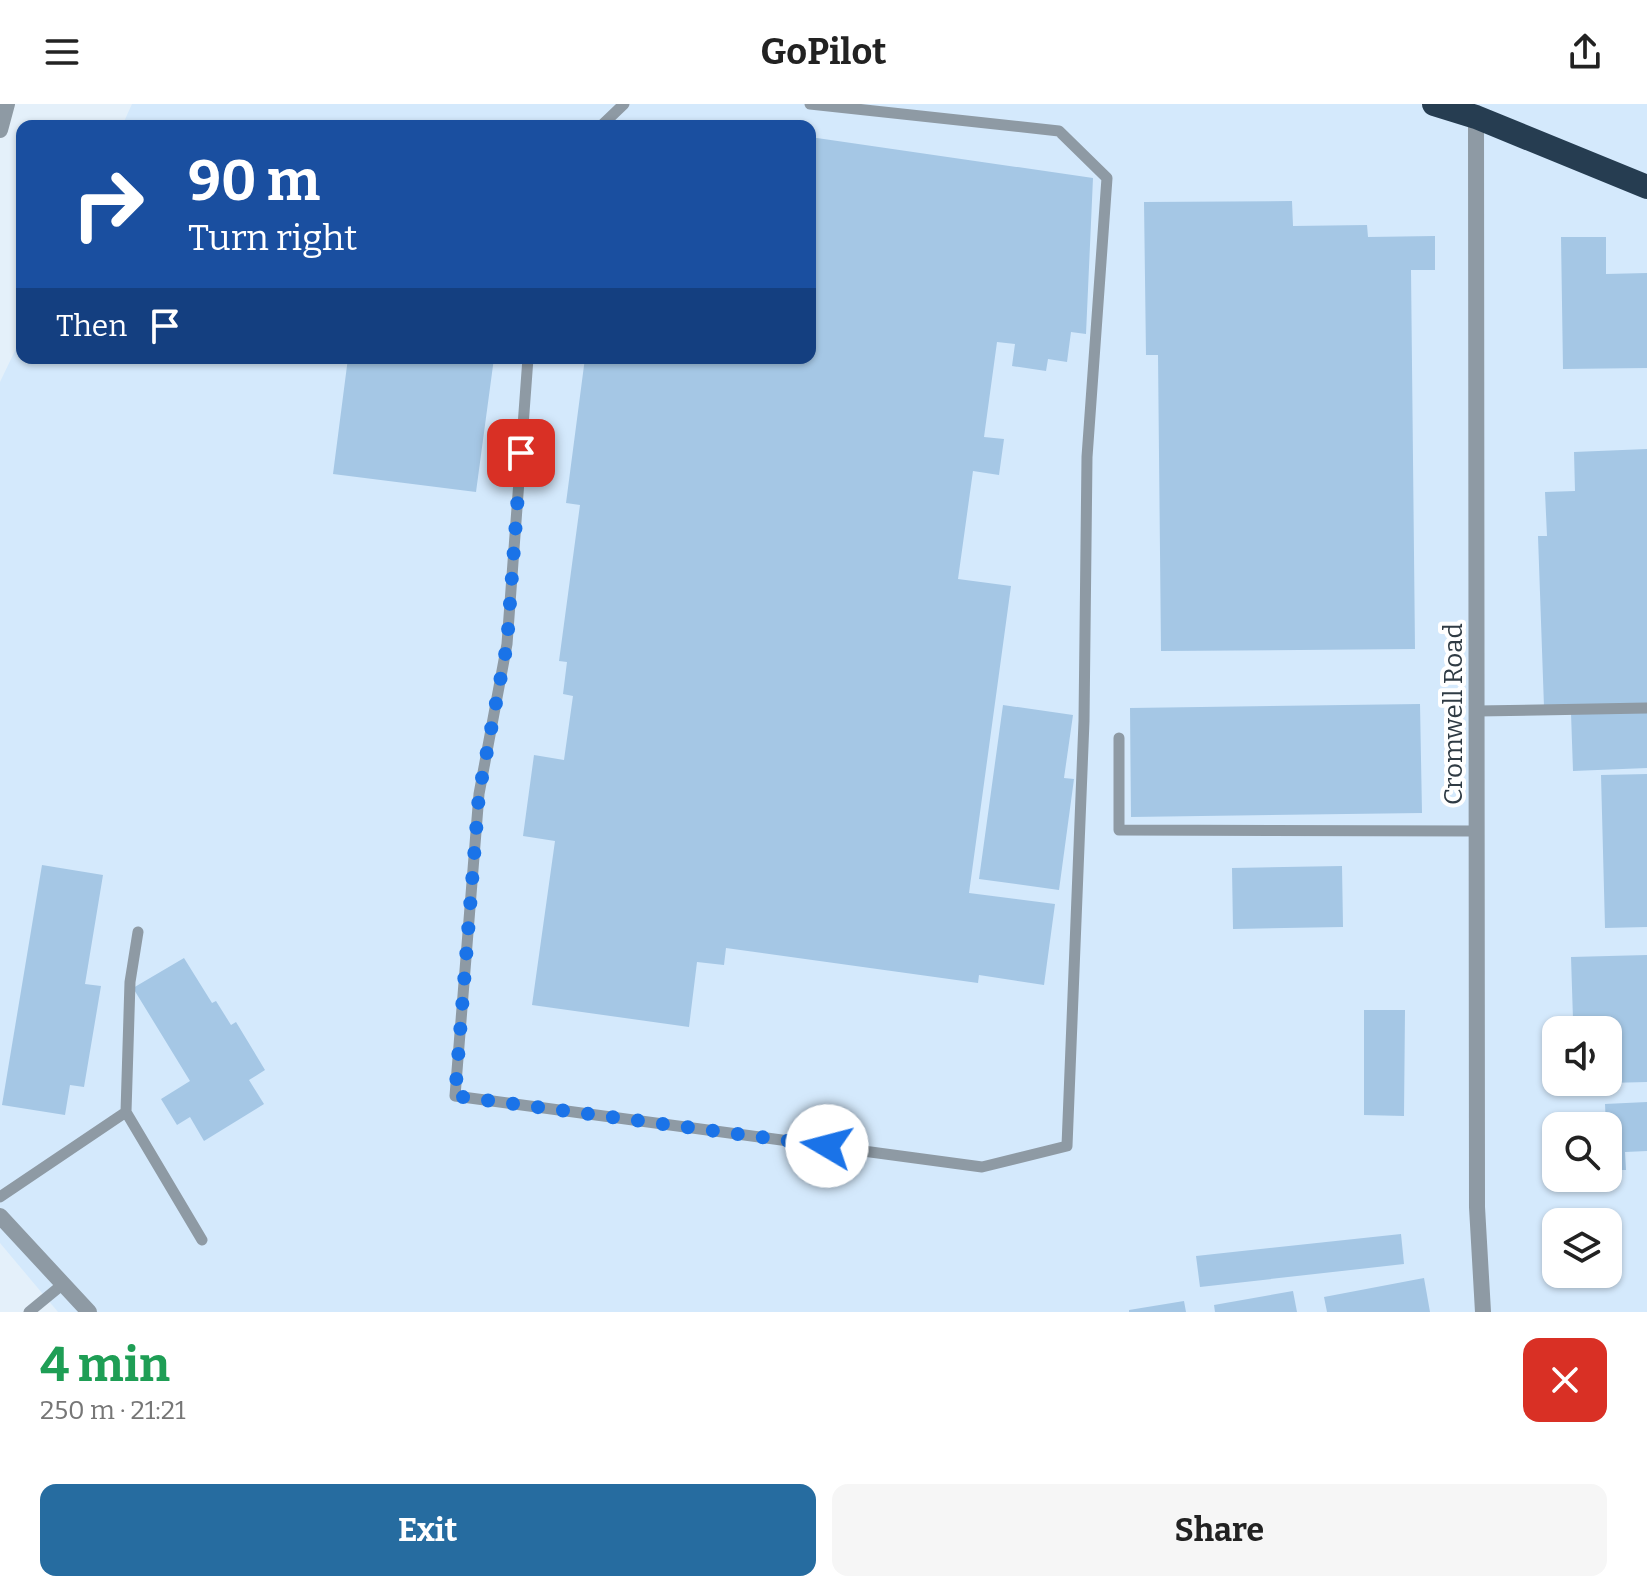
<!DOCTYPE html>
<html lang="en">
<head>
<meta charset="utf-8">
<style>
  body { margin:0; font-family:Bitter,serif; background:#f6f6f6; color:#222; height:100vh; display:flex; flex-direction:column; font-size:30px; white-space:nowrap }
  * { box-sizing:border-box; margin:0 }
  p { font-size:26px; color:#767676 }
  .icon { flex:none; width:44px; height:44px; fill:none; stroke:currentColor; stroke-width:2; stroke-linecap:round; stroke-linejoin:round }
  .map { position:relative; height:1208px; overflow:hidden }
  .details { display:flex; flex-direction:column; background:#fff; flex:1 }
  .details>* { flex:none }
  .top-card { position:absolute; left:16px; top:16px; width:800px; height:244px; border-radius:16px; box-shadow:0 2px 6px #0004; background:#1a4fa0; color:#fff; overflow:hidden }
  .fabs { position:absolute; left:1542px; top:912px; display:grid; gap:16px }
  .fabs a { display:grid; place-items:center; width:80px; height:80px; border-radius:16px; background:#fff; box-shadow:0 2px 6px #0004; font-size:40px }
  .pin { position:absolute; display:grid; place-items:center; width:68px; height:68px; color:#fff; margin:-34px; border-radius:16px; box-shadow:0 4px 12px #0006 }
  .me { position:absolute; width:88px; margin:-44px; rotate:278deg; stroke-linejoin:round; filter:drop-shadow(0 0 6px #0008) }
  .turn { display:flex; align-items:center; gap:28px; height:168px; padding:0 40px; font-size:36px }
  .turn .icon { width:104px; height:104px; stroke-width:2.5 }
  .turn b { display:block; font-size:56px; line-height:68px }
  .then { display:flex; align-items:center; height:76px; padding:0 40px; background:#0003; gap:16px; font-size:30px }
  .round { display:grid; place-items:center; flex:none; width:84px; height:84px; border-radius:16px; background:#f6f6f6 }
  .headline { display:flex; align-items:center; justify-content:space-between; height:136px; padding:0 40px }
  h1 { font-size:48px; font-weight:700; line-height:60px; color:#1e9e55 }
  .primary-button { display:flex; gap:16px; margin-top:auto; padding:16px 40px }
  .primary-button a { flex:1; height:92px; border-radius:16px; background:#266ca0; color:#fff; font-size:32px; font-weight:700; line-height:92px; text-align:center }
  .primary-button a+a { background:#f6f6f6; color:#222 }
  header { display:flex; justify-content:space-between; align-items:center; height:104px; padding:0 40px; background:#fff; font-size:36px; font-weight:700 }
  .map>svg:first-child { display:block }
  .built { fill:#d4e9fc; fill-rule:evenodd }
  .building { fill:#a5c7e5 }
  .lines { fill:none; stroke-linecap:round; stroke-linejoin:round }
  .lane { stroke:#8e9aa4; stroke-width:11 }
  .street { stroke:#8e9aa4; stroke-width:16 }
  .highway { stroke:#263d51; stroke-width:24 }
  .route { stroke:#1a73e8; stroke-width:14; stroke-dasharray:0 25.2 }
  .labels { text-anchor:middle; stroke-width:8; stroke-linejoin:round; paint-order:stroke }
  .street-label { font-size:26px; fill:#2f3b44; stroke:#fff }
</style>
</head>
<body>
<header><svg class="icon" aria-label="menu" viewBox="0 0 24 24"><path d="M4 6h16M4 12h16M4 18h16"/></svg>GoPilot<svg class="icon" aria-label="share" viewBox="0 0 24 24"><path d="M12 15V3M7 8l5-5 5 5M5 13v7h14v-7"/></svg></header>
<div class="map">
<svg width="1647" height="1208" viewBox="0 0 1647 1208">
  <rect width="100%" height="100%" fill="#e4f0fa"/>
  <!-- built -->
  <path class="built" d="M132,0H1647V1208H58L0,1139V278L22,232V254H810V22H122ZM1556,926H1608V978H1556ZM1556,1022H1608V1074H1556ZM1556,1118H1608V1170H1556Z"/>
  <!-- building -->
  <path class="building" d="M810,33L1093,74L1086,230L1071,228L1067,258L1048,255L1046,267L1012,262L1015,240L997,238L984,333L1004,335L999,371L973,367L958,475L1011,482L969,789L1055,800L1044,881L979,871L978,879L726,844L724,861L697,858L689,923L532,901L555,737L523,732L534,651L564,656L573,592L563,590L567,558L559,557L580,401L566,399L585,254H810Z
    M1292,97L1293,122L1367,121L1368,133L1435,132V166H1411L1415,545L1161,547L1158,251H1146L1144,98Z
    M1561,133H1606V170L1647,169V264L1563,265Z
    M348,254H494L476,388L333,370Z
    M1647,345V599L1544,603L1538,432H1547L1545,388L1575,387L1574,348Z
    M1420,600L1422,709L1131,713L1130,604Z
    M1003,601L1073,611L1064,674L1074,675L1059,786L979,775Z
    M1647,607V664L1573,667L1571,609Z
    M1647,670V823L1605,824L1601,671Z
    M42,761L103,771L85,880L101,882L84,983L70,981L65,1011L2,1001Z
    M1342,762L1343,823L1233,825L1232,764Z
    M1647,851V978L1608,979V926H1556L1553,949L1552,916L1573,915L1571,853Z
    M184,854L212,899L216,897L231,921L236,918L265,966L249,976L264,1000L204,1037L190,1013L177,1021L161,995L190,977L133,884Z
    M1364,906H1405L1404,1012L1364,1011Z
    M1647,998V1047L1625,1048L1626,1066H1608L1605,1000Z
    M1401,1130L1404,1160L1200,1183L1196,1152Z
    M1424,1174L1430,1208H1327L1324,1193Z
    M1293,1187L1297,1208H1215L1214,1201Z
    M1184,1197L1186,1208H1129V1206Z"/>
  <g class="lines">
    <!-- lane -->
    <path class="lane" d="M601,22L624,0
      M528,254L507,540L479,690L455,992L982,1063L1067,1042L1084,617L1087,353L1107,74L1059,27L810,0
      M1477,607L1647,604
      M1119,634V726L1477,727
      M126,1008L130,878L138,828
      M0,1093L126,1008L202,1136
      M29,1208L63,1180"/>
    <!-- street -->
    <path class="street" d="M1476,13L1477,1103L1483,1208
      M0,26L7,0
      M0,1112L89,1208"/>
    <!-- highway -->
    <path class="highway" d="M1434,0L1476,13L1647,83"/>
  </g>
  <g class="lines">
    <!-- route -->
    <path class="route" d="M521,349L507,540L479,690L455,992L827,1042"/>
  </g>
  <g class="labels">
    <!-- street labels -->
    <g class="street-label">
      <text transform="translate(1453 610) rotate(-90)" y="9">Cromwell Road</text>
    </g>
  </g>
</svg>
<div class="fabs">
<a><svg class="icon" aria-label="sound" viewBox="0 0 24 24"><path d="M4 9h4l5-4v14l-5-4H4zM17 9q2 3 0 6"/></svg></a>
<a><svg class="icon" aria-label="search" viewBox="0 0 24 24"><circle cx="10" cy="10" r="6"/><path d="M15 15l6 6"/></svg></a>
<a><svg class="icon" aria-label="layers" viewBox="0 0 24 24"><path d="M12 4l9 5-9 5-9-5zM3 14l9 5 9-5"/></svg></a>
</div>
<div class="pin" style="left:521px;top:349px;background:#d93025"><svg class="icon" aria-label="arrive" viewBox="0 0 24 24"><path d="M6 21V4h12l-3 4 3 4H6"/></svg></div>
<svg class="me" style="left:827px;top:1042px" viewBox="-20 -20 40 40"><circle r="19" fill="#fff"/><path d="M0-13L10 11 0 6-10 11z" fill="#1a73e8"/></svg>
<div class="top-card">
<div class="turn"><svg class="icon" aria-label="right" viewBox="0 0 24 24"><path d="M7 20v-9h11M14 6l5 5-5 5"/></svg><div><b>90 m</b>Turn right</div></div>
<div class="then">Then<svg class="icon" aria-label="arrive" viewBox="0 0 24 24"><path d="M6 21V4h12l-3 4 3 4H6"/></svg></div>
</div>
</div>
<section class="details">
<div class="headline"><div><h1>4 min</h1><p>250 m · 21:21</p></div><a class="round" style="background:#d93025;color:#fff"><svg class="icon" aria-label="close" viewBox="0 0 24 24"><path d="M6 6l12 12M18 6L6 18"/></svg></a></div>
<div class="primary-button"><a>Exit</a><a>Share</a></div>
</section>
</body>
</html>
